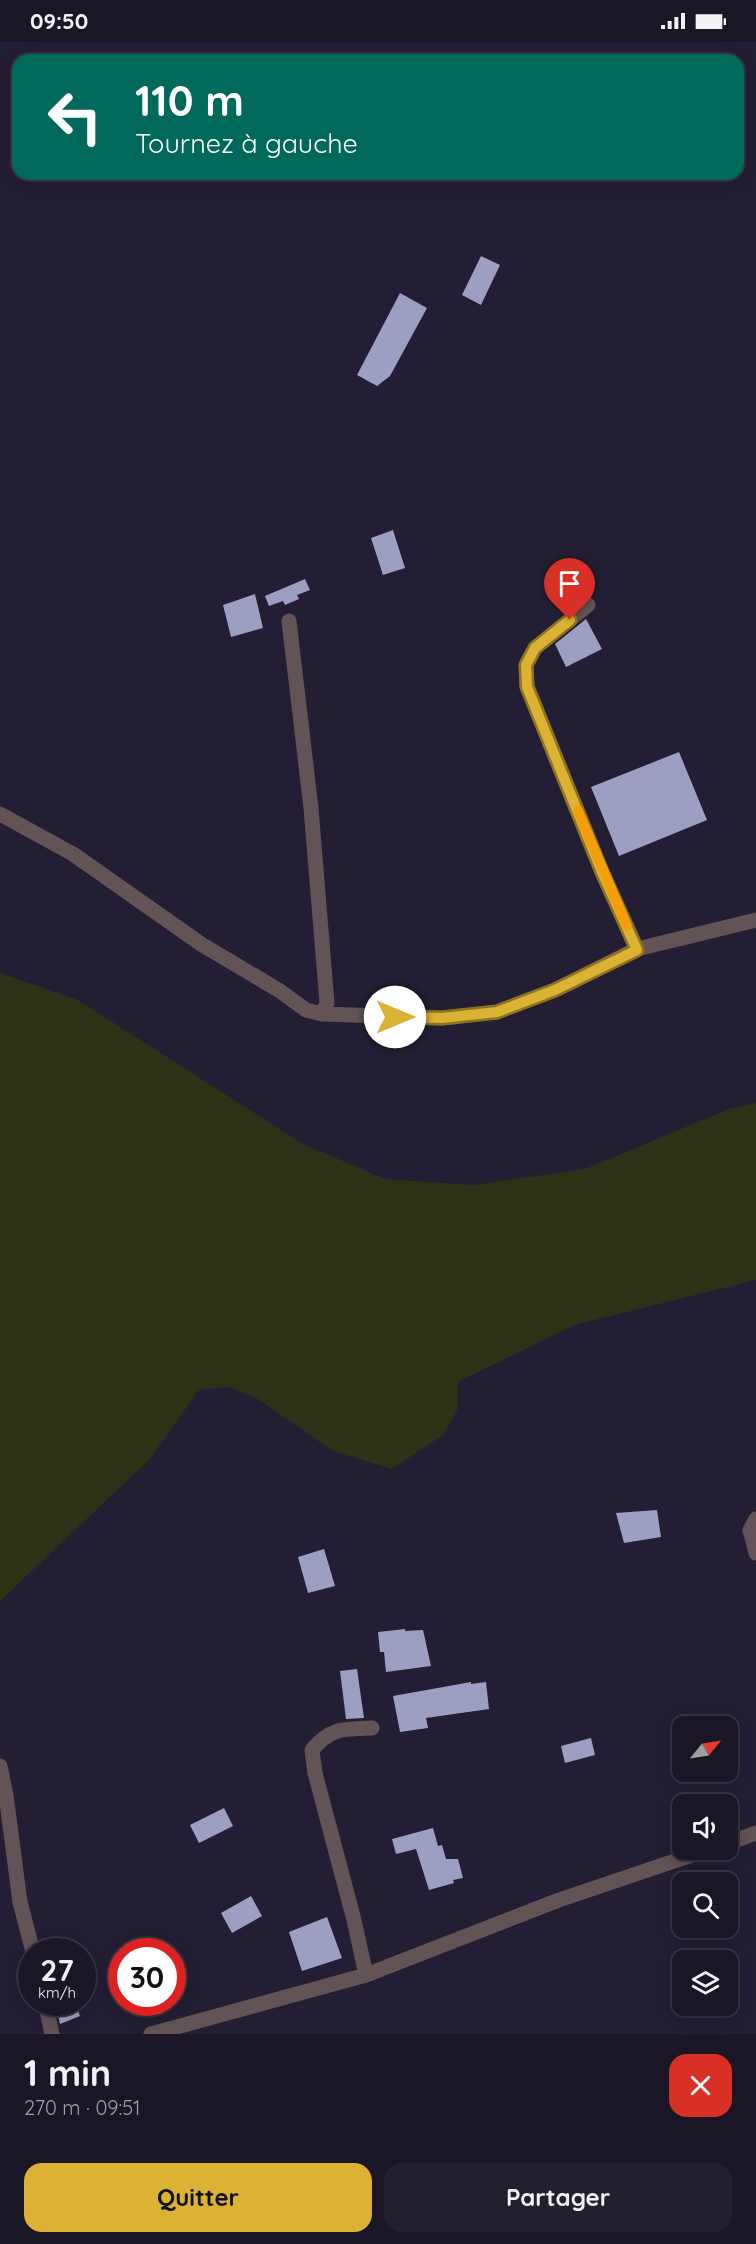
<!DOCTYPE html>
<html lang="fr">
<head>
<meta charset="utf-8">
<style>
  body { margin:0; font-family:Quicksand,sans-serif; background:#231f2e; color:#f1f3f6; height:100vh; display:flex; flex-direction:column; font-size:22px; white-space:nowrap }
  * { box-sizing:border-box; margin:0 }
  p { font-size:20px; color:#9f9fa7 }
  .icon { flex:none; width:33px; height:33px; fill:none; stroke:currentColor; stroke-width:2; stroke-linecap:round; stroke-linejoin:round }
  .map { position:relative; height:1992px; overflow:hidden }
  .drawer { display:flex; flex-direction:column; background:#1a1626; flex:1 }
  .drawer>* { flex:none }
  .guide { position:absolute; left:12px; top:12px; width:732px; height:126px; border-radius:18px; box-shadow:0 3px 15px #0003,0 0 0 2px #383543; background:#00695c; color:#fff; overflow:hidden }
  .needle { width:39px; rotate:60deg }
  .buttons { position:absolute; left:672px; top:1674px; display:grid; gap:12px }
  .buttons a { display:grid; place-items:center; width:66px; height:66px; border-radius:12px; background:#1a1626; box-shadow:0 3px 15px #0003,0 0 0 2px #383543; font-size:30px }
  .speed { position:absolute; left:18px; top:1896px; display:flex; gap:12px; font-size:30px; font-weight:700; text-align:center }
  .speed>* { display:grid; place-content:center; width:78px; height:78px; border-radius:50%; background:#1a1626; box-shadow:0 3px 15px #0003,0 0 0 2px #383543; line-height:1 }
  .speed small { font-size:15px; font-weight:400 }
  .speed .limit { border:9px solid #d22; background:#fff; color:#111 }
  .pin { position:absolute; display:grid; place-items:center; width:51px; height:51px; color:#fff; margin:-62px -26px; border-radius:50% 50% 50% 0; rotate:-45deg; box-shadow:0 0 6px #0007 }
  .pin .icon { rotate:45deg }
  .me { position:absolute; width:66px; margin:-33px; rotate:90deg; stroke-linejoin:round; filter:drop-shadow(0 0 4px #0008) }
  .turn { display:flex; align-items:center; gap:21px; height:126px; padding:0 24px; font-size:27px }
  .turn .icon { width:78px; height:78px; stroke-width:2.5 }
  .turn b { display:block; font-size:42px; line-height:51px }
  .round { display:grid; place-items:center; flex:none; width:63px; height:63px; border-radius:18px; background:#231f2e }
  .summary { display:flex; align-items:center; justify-content:space-between; height:102px; padding:0 24px }
  h1 { font-size:36px; font-weight:800; line-height:45px }
  .action { display:flex; gap:12px; margin-top:auto; padding:12px 24px }
  .action a { flex:1; height:69px; border-radius:18px; background:#dbb233; color:#111; font-size:24px; font-weight:800; line-height:69px; text-align:center }
  .action a+a { background:#231f2e; color:#f1f3f6 }
  .status { display:flex; justify-content:space-between; align-items:center; height:42px; padding:0 30px; background:#1a1626; direction:ltr }
  .status svg { height:16px; fill:currentColor }
  .map>svg:first-child { display:block }
  .green { fill:#2e3115 }
  .building { fill:#9c9fc1 }
  .lines { fill:none; stroke-linecap:round; stroke-linejoin:round }
  .minor { stroke:#635256; stroke-width:15 }
  .route-casing { stroke:#8e7421; stroke-width:15 }
  .route { stroke:#dbb233; stroke-width:10 }
  .slow { stroke:#f59e0b; stroke-width:10 }
</style>
</head>
<body>
<div class="status"><b>09:50</b><svg viewBox="0 0 49 12"><path d="M0 12V9h3v3zM5 12V6h3v6zM10 12V3h3v9zM15 12V0h3v12zM26 1h20v11H26zM47 4h2v5h-2z"/></svg></div>
<div class="map">
<svg width="756" height="1992" viewBox="0 0 756 1992">
  <rect width="100%" height="100%" fill="#231e33"/>
  <!-- green -->
  <path class="green" d="M0,931L78,958L303,1102L385,1137L474,1143L585,1127L729,1067L756,1061V1238L574,1283L458,1340L457,1369L443,1393L392,1427L333,1409L258,1357L229,1345L199,1348L150,1417L0,1559Z"/>
  <!-- building -->
  <path class="building" d="M481,214L500,223L481,263L462,253Z
    M400,251L427,266L390,334L377,344L357,333Z
    M393,488L405,526L383,533L371,496Z
    M305,537L310,548L297,553L299,557L285,563L283,559L269,564L265,554Z
    M255,552L263,586L231,595L223,563Z
    M586,577L602,607L566,625L555,602Z
    M679,710L707,778L619,814L591,745Z
    M657,1468L661,1495L624,1501L616,1471Z
    M324,1507L335,1544L308,1551L298,1515Z
    M405,1587V1589L423,1588L431,1624L386,1630L384,1610H380L378,1590Z
    M357,1627L364,1676L346,1677L340,1629Z
    M471,1640V1642L486,1640L489,1667L426,1676L428,1686L400,1690L393,1654Z
    M591,1696L595,1713L565,1721L561,1704Z
    M224,1766L233,1784L199,1801L190,1783Z
    M433,1786L438,1804L442,1803L446,1817H458L463,1836L453,1838L454,1841L429,1848L416,1807L396,1812L392,1797Z
    M251,1854L262,1874L232,1891L221,1871Z
    M327,1875L342,1916L302,1929L289,1890Z
    M75,1961L80,1974L60,1982L57,1968Z"/>
  <g class="lines">
    <!-- minor -->
    <path class="minor" d="M588,563L535,606L526,623L527,644L602,830L637,907
      M289,579L311,766L327,961L322,972
      M0,772L73,812L201,902L280,949L306,968L322,972L442,976L497,970L555,948L637,907L756,878
      M756,1477L750,1488L756,1511
      M0,1724L6,1753L20,1860L33,1910
      M728,1801L756,1791
      M366,1933L354,1878L315,1731L312,1708C331,1685 344,1687 372,1686
      M45,1960L52,1992
      M151,1992L366,1933L559,1858L707,1808"/>
  </g>
  <g class="lines">
    <!-- route casing -->
    <g class="route-casing">
      <path id="route" d="M395,975L442,976L497,970L555,948L637,908L602,830L527,645L526,623L535,606L570,578"/>
    </g>
    <!-- route -->
    <use href="#route" class="route"/>
    <!-- slow -->
    <path class="slow" d="M578,769L627,884"/>
  </g>
</svg>
<div class="buttons">
<a><svg class="needle" viewBox="-14 -14 28 28"><path d="M0-13l5 13h-10z" fill="#e53935"/><path d="M0 13l5-13h-10z" fill="#9f9fa7"/></svg></a>
<a><svg class="icon" aria-label="sound" viewBox="0 0 24 24"><path d="M4 9h4l5-4v14l-5-4H4zM17 9q2 3 0 6"/></svg></a>
<a><svg class="icon" aria-label="search" viewBox="0 0 24 24"><circle cx="10" cy="10" r="6"/><path d="M15 15l6 6"/></svg></a>
<a><svg class="icon" aria-label="layers" viewBox="0 0 24 24"><path d="M12 4l9 5-9 5-9-5zM3 14l9 5 9-5"/></svg></a>
</div>
<div class="speed"><div>27<small>km/h</small></div><div class="limit">30</div></div>
<div class="pin" style="left:570px;top:578px;background:#d93025"><svg class="icon" aria-label="arrive" viewBox="0 0 24 24"><path d="M6 21V4h12l-3 4 3 4H6"/></svg></div>
<svg class="me" style="left:395px;top:975px" viewBox="-20 -20 40 40"><circle r="19" fill="#fff"/><path d="M0-13L10 11 0 6-10 11z" fill="#dbb233"/></svg>
<div class="guide">
<div class="turn"><svg class="icon" aria-label="left" viewBox="0 0 24 24"><path d="M17 20v-9H6M10 6l-5 5 5 5"/></svg><div><b>110 m</b>Tournez à gauche</div></div>
</div>
</div>
<section class="drawer">
<div class="summary"><div><h1>1 min</h1><p>270 m · 09:51</p></div><a class="round" style="background:#d93025;color:#fff"><svg class="icon" aria-label="close" viewBox="0 0 24 24"><path d="M6 6l12 12M18 6L6 18"/></svg></a></div>
<div class="action"><a>Quitter</a><a>Partager</a></div>
</section>
</body>
</html>
